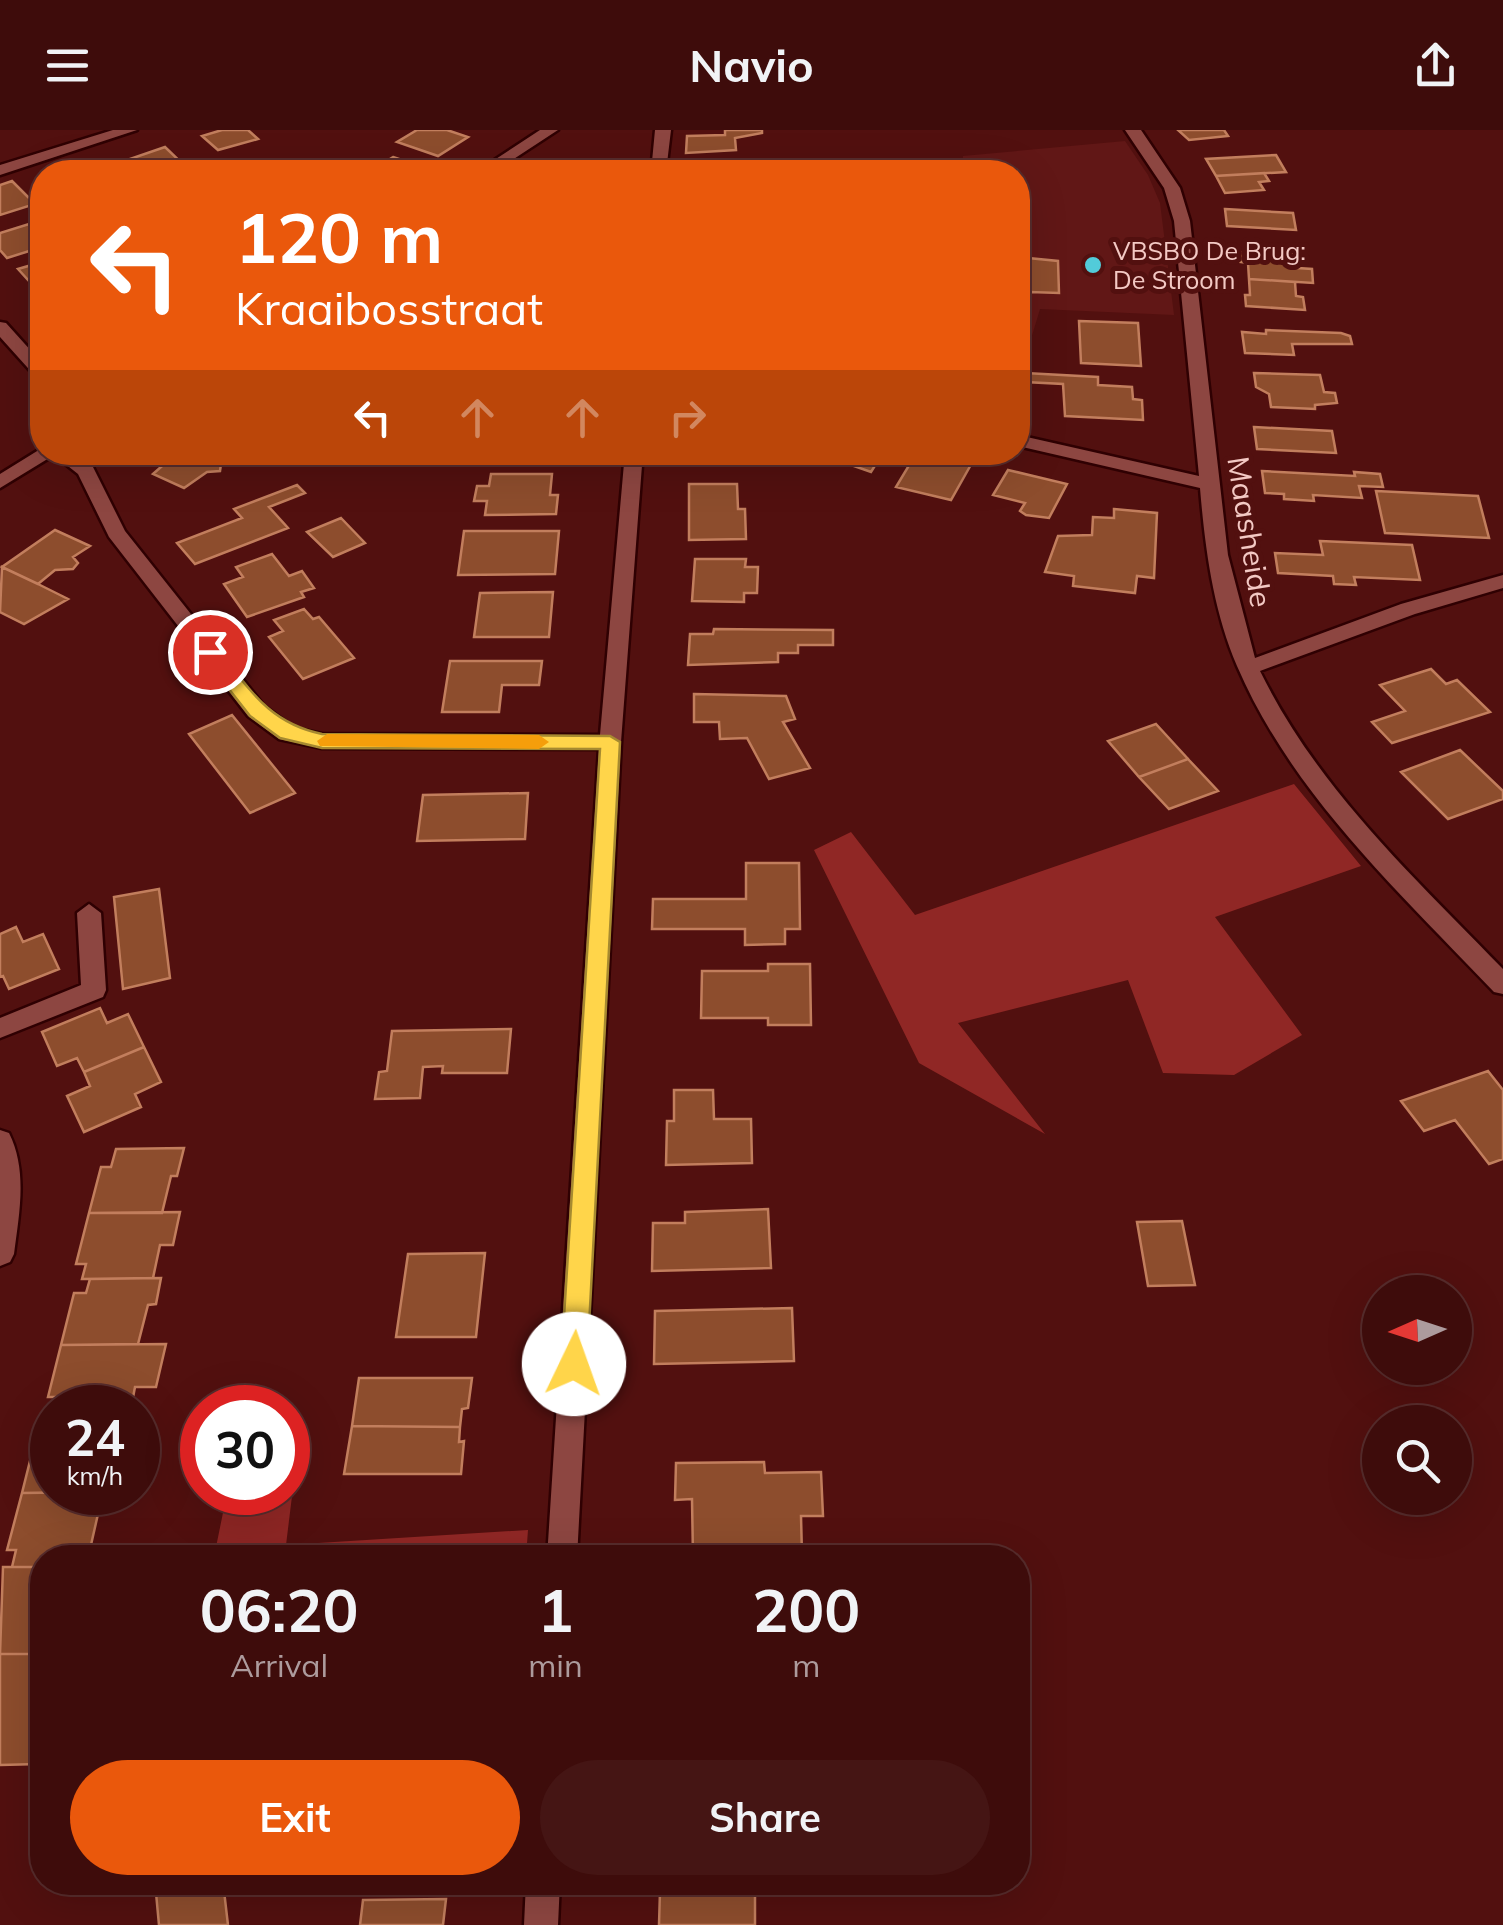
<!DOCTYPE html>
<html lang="en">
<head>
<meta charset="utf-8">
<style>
  body { margin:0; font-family:Mulish,sans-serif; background:#451514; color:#f1f3f6; height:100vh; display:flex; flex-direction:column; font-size:38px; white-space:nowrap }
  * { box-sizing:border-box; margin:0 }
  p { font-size:32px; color:#ad9b9d }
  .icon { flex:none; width:55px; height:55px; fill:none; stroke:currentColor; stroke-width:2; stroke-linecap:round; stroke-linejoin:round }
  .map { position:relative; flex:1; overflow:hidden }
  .side { position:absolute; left:30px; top:1415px; width:1000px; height:350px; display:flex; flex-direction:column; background:#3e0c0b; border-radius:40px; box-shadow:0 10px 40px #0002,0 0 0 2px #572c2c }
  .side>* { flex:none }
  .hud { position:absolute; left:30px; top:30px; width:1000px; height:305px; border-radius:40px; box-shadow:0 10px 40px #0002,0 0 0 2px #572c2c; background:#ea580c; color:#fff; overflow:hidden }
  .needle { width:65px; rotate:267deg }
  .fabs { position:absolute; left:1362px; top:1145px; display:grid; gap:20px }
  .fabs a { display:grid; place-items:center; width:110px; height:110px; border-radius:50%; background:#3e0c0b; box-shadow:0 10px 40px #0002,0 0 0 2px #572c2c; font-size:50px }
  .speed { position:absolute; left:30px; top:1255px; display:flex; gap:20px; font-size:50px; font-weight:700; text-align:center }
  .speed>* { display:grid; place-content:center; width:130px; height:130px; border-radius:50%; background:#3e0c0b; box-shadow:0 10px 40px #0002,0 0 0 2px #572c2c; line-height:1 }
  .speed small { font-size:25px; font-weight:400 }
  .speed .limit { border:15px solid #d22; background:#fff; color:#111 }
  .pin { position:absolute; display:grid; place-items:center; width:85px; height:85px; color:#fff; margin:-42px; border:5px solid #fff; border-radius:50%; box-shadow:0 2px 10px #0007 }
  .me { position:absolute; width:110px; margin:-55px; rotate:3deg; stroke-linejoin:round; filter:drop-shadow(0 0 8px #0008) }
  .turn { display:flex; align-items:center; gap:35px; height:210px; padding:0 40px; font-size:45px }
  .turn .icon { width:130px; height:130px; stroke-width:2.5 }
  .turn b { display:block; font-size:70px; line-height:85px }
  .lanes { display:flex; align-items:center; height:95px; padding:0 40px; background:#0003; justify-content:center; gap:50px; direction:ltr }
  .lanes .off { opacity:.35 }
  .eta { display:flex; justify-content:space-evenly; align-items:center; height:170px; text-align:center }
  .eta b { font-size:60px; font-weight:700; line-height:70px }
  .button { display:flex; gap:20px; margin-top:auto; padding:20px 40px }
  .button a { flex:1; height:115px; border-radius:60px; background:#ea580c; color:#fff; font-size:40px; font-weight:700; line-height:115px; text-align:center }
  .button a+a { background:#451514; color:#f1f3f6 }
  header { display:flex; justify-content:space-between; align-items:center; height:130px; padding:0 40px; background:#3e0c0b; font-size:45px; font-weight:700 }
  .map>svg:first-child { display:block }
  .built { fill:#611716 }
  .green { fill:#902725 }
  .building { fill:#8d4d2d; stroke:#c27e5d; stroke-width:2.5 }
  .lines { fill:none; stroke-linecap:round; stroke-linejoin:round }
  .minor-casing { stroke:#2f0002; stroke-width:5 }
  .minor { fill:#8d4641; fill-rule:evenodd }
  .route { fill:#ffd54a; stroke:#a68a30; stroke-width:2.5 }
  .slow { fill:#f59e0b }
  .poi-dot { fill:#52cbd9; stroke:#52100f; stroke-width:4 }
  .labels { text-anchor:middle; stroke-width:10; stroke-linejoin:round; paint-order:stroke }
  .far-poi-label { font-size:25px; fill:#f3c9c4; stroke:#52100f; text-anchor:start }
  .street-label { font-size:30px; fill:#f3c9c4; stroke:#52100f }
</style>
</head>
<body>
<header><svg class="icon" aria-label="menu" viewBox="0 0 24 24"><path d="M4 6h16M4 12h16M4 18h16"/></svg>Navio<svg class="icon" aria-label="share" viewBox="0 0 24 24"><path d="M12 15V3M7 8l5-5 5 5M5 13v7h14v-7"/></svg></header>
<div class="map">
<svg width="1503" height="1795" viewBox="0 0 1503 1795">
  <rect width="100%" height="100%" fill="#52100f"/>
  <!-- built -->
  <path class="built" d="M1125,11L1148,45L1160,73L1174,185L1040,179L1018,252V42H963V26Z
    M287,323H614L613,332H587L319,328Z"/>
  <!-- green -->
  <path class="green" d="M1294,654L1361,736L1215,787L1302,905L1234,945L1163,943L1128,850L958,893L1045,1004L919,933L814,720L851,702L915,785Z
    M288,1358H293L286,1415L528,1400L526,1427H214L227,1363L288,1362Z"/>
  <!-- building -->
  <path class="building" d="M222,0H248L258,9L218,20L202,6Z
    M417,0H447L468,7L438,26L397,12Z
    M725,0H762V3L735,8L736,20L686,23L687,6L725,5Z
    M1178,0H1224L1228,6L1189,10Z
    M165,17L187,38L172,42H140L127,30Z
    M1276,25L1286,42L1216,46L1206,29Z
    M393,27L423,37L414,42H348L359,35L372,40Z
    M127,30L140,42L86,40L114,32Z
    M1264,43L1269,51L1259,52L1264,60L1225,63L1216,46Z
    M12,51L35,74L0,85V55Z
    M1225,79L1293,83L1296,100L1227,96Z
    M42,90V117L7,128L0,120V103Z
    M1256,116L1290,118L1291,124H1297L1298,138L1312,139L1313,153L1249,149L1248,133L1240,132L1239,122L1257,123Z
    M1018,127L1058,131L1059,163L1030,162L1028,180L1021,179L1018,202Z
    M42,132V161L39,162L18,139Z
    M1249,149L1295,152L1296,166L1303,167L1305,180L1246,176L1245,165H1250Z
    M1079,191L1138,193L1141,236L1081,233Z
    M1266,200L1341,203L1350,206L1352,214H1292L1294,225L1245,223L1242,202L1266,204Z
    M1025,243L1098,247V255L1132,257L1133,269L1142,270L1143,290L1065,286L1063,254L1025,252Z
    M1254,243L1320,245L1324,262L1335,263L1337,273L1315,275V279L1271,277L1269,264L1256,257Z
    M1254,297L1332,301L1336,323L1257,319Z
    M178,322H233L236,324L221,334L220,341L207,342L184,358L153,344Z
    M814,322H881L883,323L871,342Z
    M917,322L973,331L951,370L896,357Z
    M1008,340L1067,354L1049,388L1026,385L1020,381L1025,373L993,365Z
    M1262,341L1355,346L1354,342L1380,344L1383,357L1359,356L1362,368L1313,365L1314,371L1284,369V364L1265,363Z
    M491,344H552L550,365H558L556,384L485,385L487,371H474L477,356H489Z
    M689,354H737L738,379H745L746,409L689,410Z
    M297,355L305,363L269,377L288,398L195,434L177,413L242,388L234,379Z
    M1376,361L1478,366L1489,408L1385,403Z
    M1114,379L1157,383L1154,448L1137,446L1135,463L1073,456L1074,446L1045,442L1058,406L1092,405L1093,387L1114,388Z
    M341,388L365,413L333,427L307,402Z
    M55,400L90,416L73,427L78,433L73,439L55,440L38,454L2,437Z
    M464,401H559L555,444L458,445Z
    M1320,411L1412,415L1420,450L1354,447L1356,455L1334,454L1333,446L1278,443L1275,423L1323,425Z
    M272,424L289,446L302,441L314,458L301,462L304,467L247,487L224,454L243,447L236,437Z
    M695,429H746L745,437H758L757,463H744V472L692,471Z
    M2,437L38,454L68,469L24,494L0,482Z
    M553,462L549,507H474L480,463Z
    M304,479L313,489L319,487L354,528L303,549L269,507L283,501L274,490Z
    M714,499L833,500V515H798V523H778V532L688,535L690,504H713Z
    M450,531H542L539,555H502L499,582H442Z
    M1431,539L1446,554L1457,550L1490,582L1392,613L1372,592L1405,581L1380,555Z
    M694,564L786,566L795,589L783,592L810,638L769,649L747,608L720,609L719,592H694Z
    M232,585L295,663L250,683L189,604Z
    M1156,594L1188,629L1139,647L1108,611Z
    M1460,620L1503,661V669L1448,689L1401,642Z
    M1188,629L1218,661L1169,679L1139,647Z
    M528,663L525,709L417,711L423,665Z
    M746,733H799L800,799H785V814L745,815V799H652L653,769H746Z
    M159,759L170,848L123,859L114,767Z
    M16,797L23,812L43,804L59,839L9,859L3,846L0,847V804Z
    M768,834H810L811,895H768V888H701L702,841H768Z
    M100,878L107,893L128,884L144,917L84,942L77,928L57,936L42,902Z
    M511,899L507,943H442L443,936L423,937L420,968L375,969L379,942L387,941L392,901Z
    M144,917L161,952L135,964L141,977L84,1002L67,966L90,956L84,942Z
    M1488,941L1503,960V1029L1489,1034L1455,990L1424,1001L1401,971Z
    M674,960H713L714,989H751L752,1033L666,1035L667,991H674Z
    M184,1018L177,1046H171L162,1083H89L101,1037H111L116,1019Z
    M768,1079L771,1138L652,1141L653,1093H685V1082Z
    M180,1082L173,1115H160L153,1148L82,1149L86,1134H76L89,1083Z
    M1182,1091L1195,1155L1148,1156L1137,1092Z
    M485,1123L476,1207H396L408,1124Z
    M161,1148L156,1174L148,1175L138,1214L61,1215L74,1163H86L90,1149Z
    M792,1178L794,1231L654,1234L655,1181Z
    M166,1214L156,1257H135L131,1278H56L59,1267H48L61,1215Z
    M359,1248H472L468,1278L462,1279L460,1297L352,1296Z
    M52,1291V1362H76L22,1363L37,1303H49Z
    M352,1296L460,1297L459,1312L464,1311L461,1344H344Z
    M764,1332L765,1343L821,1342L823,1386H801L802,1425L693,1427L692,1369L675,1370L676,1333Z
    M103,1362L88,1428H42V1437H12L16,1420H7L22,1363Z
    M3,1437H42V1524H0Z
    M0,1524H42L39,1634L0,1635Z
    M155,1752H223L228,1795H159Z
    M648,1752H755V1795H659L660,1761H648Z
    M446,1769L443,1795H360L363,1770Z"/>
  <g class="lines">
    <!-- minor casing -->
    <g class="minor-casing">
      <path id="minor" d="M113,0H137L0,45V35Z
        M540,0H558L494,42H476Z
        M655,0H671L666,42H651Z
        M1125,0H1141L1180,58L1190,91L1228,425L1255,528L1401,474L1503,445V458L1415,484L1260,541C1318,659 1413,746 1503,839V864L1494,862C1399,762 1292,664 1237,536C1213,480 1205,418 1200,358L1018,316V305L1199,346L1174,91L1164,58Z
        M0,192L6,193L42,233V248L36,247L0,207Z
        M42,318V322H74L93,337L125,401L264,576L294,598L322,604L600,605L625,322H643L621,612L577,1428H547L599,619L322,618L279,609L248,586L109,407L78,344L54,325L0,358V344Z
        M89,774L101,783L106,860L103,867L0,908V888L81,855L77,783Z
        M0,1000L9,1003C28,1041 19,1084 14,1124L10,1132L0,1136Z
        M526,1752H560L558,1795H524Z"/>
    </g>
    <!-- minor -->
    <use href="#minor" class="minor"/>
  </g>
  <!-- route -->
  <path class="route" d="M210,516L216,517C249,558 268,593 322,604L610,606L620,612L587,1234L583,1242L574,1245L565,1242L561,1234L600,619L322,618L280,608L250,586L200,522Z"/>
  <!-- slow -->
  <path class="slow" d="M327,604L539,605L549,612L539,619L320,616L317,611Z"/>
  <!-- markers -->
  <circle class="poi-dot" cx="1093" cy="135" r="10"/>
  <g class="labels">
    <!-- far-poi labels -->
    <g class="far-poi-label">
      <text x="1113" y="130">VBSBO De Brug:<tspan x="1113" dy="29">De Stroom</tspan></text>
    </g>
    <!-- street labels -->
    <g class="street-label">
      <text transform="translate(1249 402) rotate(81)" y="10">Maasheide</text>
    </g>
  </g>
</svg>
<div class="fabs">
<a><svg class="needle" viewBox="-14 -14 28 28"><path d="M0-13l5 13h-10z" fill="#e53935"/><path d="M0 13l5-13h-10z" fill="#ad9b9d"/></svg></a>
<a><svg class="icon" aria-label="search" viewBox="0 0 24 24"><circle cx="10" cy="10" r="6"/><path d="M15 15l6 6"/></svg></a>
</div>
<div class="speed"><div>24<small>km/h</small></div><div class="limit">30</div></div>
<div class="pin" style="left:210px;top:522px;background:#d93025"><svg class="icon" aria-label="arrive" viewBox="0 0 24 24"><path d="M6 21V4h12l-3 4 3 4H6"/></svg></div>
<svg class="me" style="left:574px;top:1234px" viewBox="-20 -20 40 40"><circle r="19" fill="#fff"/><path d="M0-13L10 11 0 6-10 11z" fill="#ffd54a"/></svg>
<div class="hud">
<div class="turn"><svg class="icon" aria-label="left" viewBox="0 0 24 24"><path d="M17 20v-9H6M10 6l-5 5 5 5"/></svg><div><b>120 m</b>Kraaibosstraat</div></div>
<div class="lanes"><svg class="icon" aria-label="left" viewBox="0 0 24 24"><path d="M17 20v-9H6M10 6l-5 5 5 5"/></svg><svg class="icon off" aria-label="ahead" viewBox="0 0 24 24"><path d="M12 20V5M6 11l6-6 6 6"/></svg><svg class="icon off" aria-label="ahead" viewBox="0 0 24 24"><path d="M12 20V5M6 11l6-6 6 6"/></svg><svg class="icon off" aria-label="right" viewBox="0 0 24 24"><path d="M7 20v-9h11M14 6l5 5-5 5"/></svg></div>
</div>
<section class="side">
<div class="eta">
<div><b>06:20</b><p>Arrival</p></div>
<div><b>1</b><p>min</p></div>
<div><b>200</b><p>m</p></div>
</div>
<div class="button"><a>Exit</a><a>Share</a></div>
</section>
</div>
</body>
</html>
